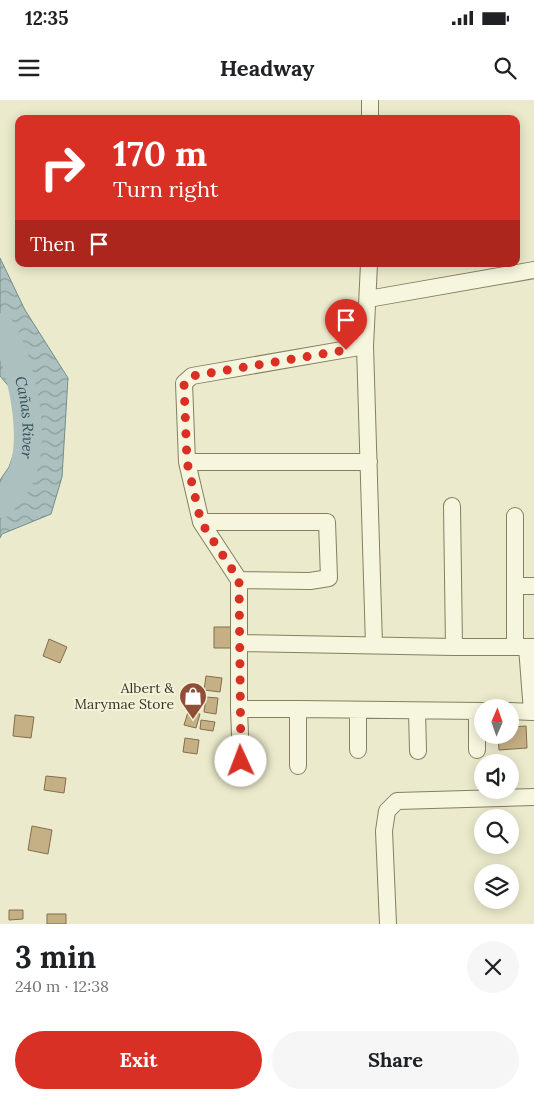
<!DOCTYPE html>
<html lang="en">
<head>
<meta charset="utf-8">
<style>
  body { margin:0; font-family:Lora,serif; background:#f6f6f6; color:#202124; height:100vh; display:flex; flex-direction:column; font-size:19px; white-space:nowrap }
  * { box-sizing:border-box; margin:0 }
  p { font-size:16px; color:#757577 }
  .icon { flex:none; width:28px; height:28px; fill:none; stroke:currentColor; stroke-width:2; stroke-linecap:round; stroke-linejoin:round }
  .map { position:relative; height:824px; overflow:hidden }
  .panel { display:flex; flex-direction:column; background:#fff; flex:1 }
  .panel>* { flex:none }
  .guide { position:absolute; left:15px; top:15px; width:505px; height:152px; border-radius:10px; box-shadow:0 2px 12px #0003; background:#d93025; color:#fff; overflow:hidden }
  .needle { width:32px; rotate:2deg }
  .controls { position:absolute; left:474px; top:599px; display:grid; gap:10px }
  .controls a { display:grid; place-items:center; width:45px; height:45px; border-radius:50%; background:#fff; box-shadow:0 2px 12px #0003; font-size:25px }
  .pin { position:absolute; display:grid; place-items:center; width:42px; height:42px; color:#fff; margin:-51px -21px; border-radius:50% 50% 50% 0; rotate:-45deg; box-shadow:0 0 5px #0007 }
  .pin .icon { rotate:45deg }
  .me { position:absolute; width:55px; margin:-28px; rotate:358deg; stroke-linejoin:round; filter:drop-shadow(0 0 4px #0008) }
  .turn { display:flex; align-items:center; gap:18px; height:105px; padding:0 15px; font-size:22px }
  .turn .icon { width:65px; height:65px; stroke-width:2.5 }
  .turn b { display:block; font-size:35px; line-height:42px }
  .then { display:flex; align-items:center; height:48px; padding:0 15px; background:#0003; gap:10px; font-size:19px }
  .round { display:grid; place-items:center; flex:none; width:52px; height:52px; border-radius:26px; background:#f6f6f6 }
  .headline { display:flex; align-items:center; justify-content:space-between; height:85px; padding:0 15px }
  h1 { font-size:30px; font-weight:700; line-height:38px }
  .button { display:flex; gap:10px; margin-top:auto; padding:10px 15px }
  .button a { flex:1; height:58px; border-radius:30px; background:#d93025; color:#fff; font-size:20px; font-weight:700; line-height:58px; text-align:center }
  .button a+a { background:#f6f6f6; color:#202124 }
  .status { display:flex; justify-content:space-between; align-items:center; height:35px; padding:0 25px; background:#fff; direction:ltr }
  .status svg { height:14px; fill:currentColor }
  header { display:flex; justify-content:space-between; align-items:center; height:65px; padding:0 15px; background:#fff; font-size:22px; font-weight:700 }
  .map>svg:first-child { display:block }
  .water { fill:url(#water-waves); stroke:#728e8e }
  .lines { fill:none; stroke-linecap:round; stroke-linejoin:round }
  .river { stroke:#abc0bf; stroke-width:28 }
  .building { fill:#c5b085; stroke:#836f49 }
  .minor-casing { stroke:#867f61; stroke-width:18 }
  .minor { stroke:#f6f5de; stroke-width:16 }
  .route { stroke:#d93025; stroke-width:9; stroke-dasharray:0 16.2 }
  .labels { text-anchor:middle; stroke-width:4; stroke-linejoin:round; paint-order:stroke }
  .poi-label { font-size:14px; fill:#393323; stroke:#f3f2da; text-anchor:end }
  .water-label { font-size:15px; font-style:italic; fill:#345057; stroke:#f3f2da }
</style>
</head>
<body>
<div class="status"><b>12:35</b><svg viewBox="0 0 49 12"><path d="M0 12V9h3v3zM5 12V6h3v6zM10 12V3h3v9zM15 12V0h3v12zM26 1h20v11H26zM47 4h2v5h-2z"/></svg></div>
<header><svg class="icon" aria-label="menu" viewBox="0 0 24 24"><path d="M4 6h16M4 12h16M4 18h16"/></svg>Headway<svg class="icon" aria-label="search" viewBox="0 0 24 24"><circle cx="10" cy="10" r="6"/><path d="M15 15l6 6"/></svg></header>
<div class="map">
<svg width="534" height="824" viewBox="0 0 534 824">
  <defs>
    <pattern id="water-waves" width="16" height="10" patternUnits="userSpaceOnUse" patternTransform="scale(1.25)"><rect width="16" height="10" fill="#abc0bf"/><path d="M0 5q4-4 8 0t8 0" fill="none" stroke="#8c9d9b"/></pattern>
  </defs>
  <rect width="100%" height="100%" fill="#ebeacc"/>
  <!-- water -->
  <path class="water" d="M0,158L25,210L68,278L62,377L51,414L2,434L0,438V380L9,367L29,310L0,276Z"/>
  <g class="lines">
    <!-- river -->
    <path class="river" id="s1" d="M0,227C4,235 9,243 12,251C24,284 35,339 22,373C17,385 9,395 0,404"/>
  </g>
  <!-- building -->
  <path class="building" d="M214,527H232V548H214Z
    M49,539L67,547L60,563L43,556Z
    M206,576L222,578L220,592L204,590Z
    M206,597L218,598L216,614L204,612Z
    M188,612L200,614L196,628L184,625Z
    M15,615L34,617L31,638L13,636Z
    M201,620L215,622L213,631L200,629Z
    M526,626L527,648L499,650L498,635H510V627Z
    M185,638L199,640L197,654L183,652Z
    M46,676L66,678L64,693L44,690Z
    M32,726L52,730L48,754L28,750Z
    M9,810H23V819L9,820Z
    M47,814H66V824H47Z"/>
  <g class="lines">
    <!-- minor casing -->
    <g class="minor-casing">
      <path id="minor" d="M370,19V0
        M369,164L365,246L374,545
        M368,199L534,170
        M187,362H369
        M452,406L454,547
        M515,416V547
        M201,422H327L329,478L310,481L239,480
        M515,486H534
        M239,543L454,547H534
        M239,609L241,661
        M298,609H239V480L201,422L187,362L184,283L192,276L365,246
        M358,610V650
        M417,611L418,651
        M510,611L532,612L527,547
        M477,650V611
        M298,666V609L482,611
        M388,824L384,731L387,711L397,701L534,697"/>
    </g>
    <!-- minor -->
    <use href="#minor" class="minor"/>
  </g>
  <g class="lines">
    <!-- route -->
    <path class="route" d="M241,661L239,480L201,422L187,362L184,283L192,276L346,250"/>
  </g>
  <!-- icons -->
  <defs>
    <g id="shop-pin" transform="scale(1.4375)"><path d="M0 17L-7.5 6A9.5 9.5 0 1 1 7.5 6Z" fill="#904d37" stroke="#f3f2da"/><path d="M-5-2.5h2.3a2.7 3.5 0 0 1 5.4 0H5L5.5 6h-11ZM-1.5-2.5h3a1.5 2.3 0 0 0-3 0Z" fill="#fff"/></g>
  </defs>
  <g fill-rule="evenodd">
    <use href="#shop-pin" x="193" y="596"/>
  </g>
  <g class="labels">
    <!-- poi labels -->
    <g class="poi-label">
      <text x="174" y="593">Albert &amp;<tspan x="174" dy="16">Marymae Store</tspan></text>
    </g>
    <!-- water labels -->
    <g class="water-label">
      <text dy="5" stroke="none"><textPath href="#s1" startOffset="95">Cañas River</textPath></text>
    </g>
  </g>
</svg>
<div class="controls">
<a><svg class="needle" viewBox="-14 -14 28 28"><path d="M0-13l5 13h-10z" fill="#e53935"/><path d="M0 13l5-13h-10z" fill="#757577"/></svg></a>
<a><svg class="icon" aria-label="sound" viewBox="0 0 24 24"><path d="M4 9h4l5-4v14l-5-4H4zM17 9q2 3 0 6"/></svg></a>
<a><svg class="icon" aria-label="search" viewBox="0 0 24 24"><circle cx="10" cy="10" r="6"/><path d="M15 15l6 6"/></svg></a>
<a><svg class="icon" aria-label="layers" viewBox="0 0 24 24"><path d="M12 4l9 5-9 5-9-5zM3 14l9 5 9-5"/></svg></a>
</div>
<div class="pin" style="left:346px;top:250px;background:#d93025"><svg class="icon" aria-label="arrive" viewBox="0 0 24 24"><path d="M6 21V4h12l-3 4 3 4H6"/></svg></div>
<svg class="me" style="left:241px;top:661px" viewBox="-20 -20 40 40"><circle r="19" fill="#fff"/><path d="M0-13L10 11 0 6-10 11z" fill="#d93025"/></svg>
<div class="guide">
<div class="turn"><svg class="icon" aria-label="right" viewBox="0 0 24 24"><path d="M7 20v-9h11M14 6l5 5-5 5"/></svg><div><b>170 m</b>Turn right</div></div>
<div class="then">Then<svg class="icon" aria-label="arrive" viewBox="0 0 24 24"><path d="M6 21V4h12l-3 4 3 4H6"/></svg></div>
</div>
</div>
<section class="panel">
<div class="headline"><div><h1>3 min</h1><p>240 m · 12:38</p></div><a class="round"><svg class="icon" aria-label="close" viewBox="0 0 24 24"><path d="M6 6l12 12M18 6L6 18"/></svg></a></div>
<div class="button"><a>Exit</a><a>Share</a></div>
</section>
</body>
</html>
